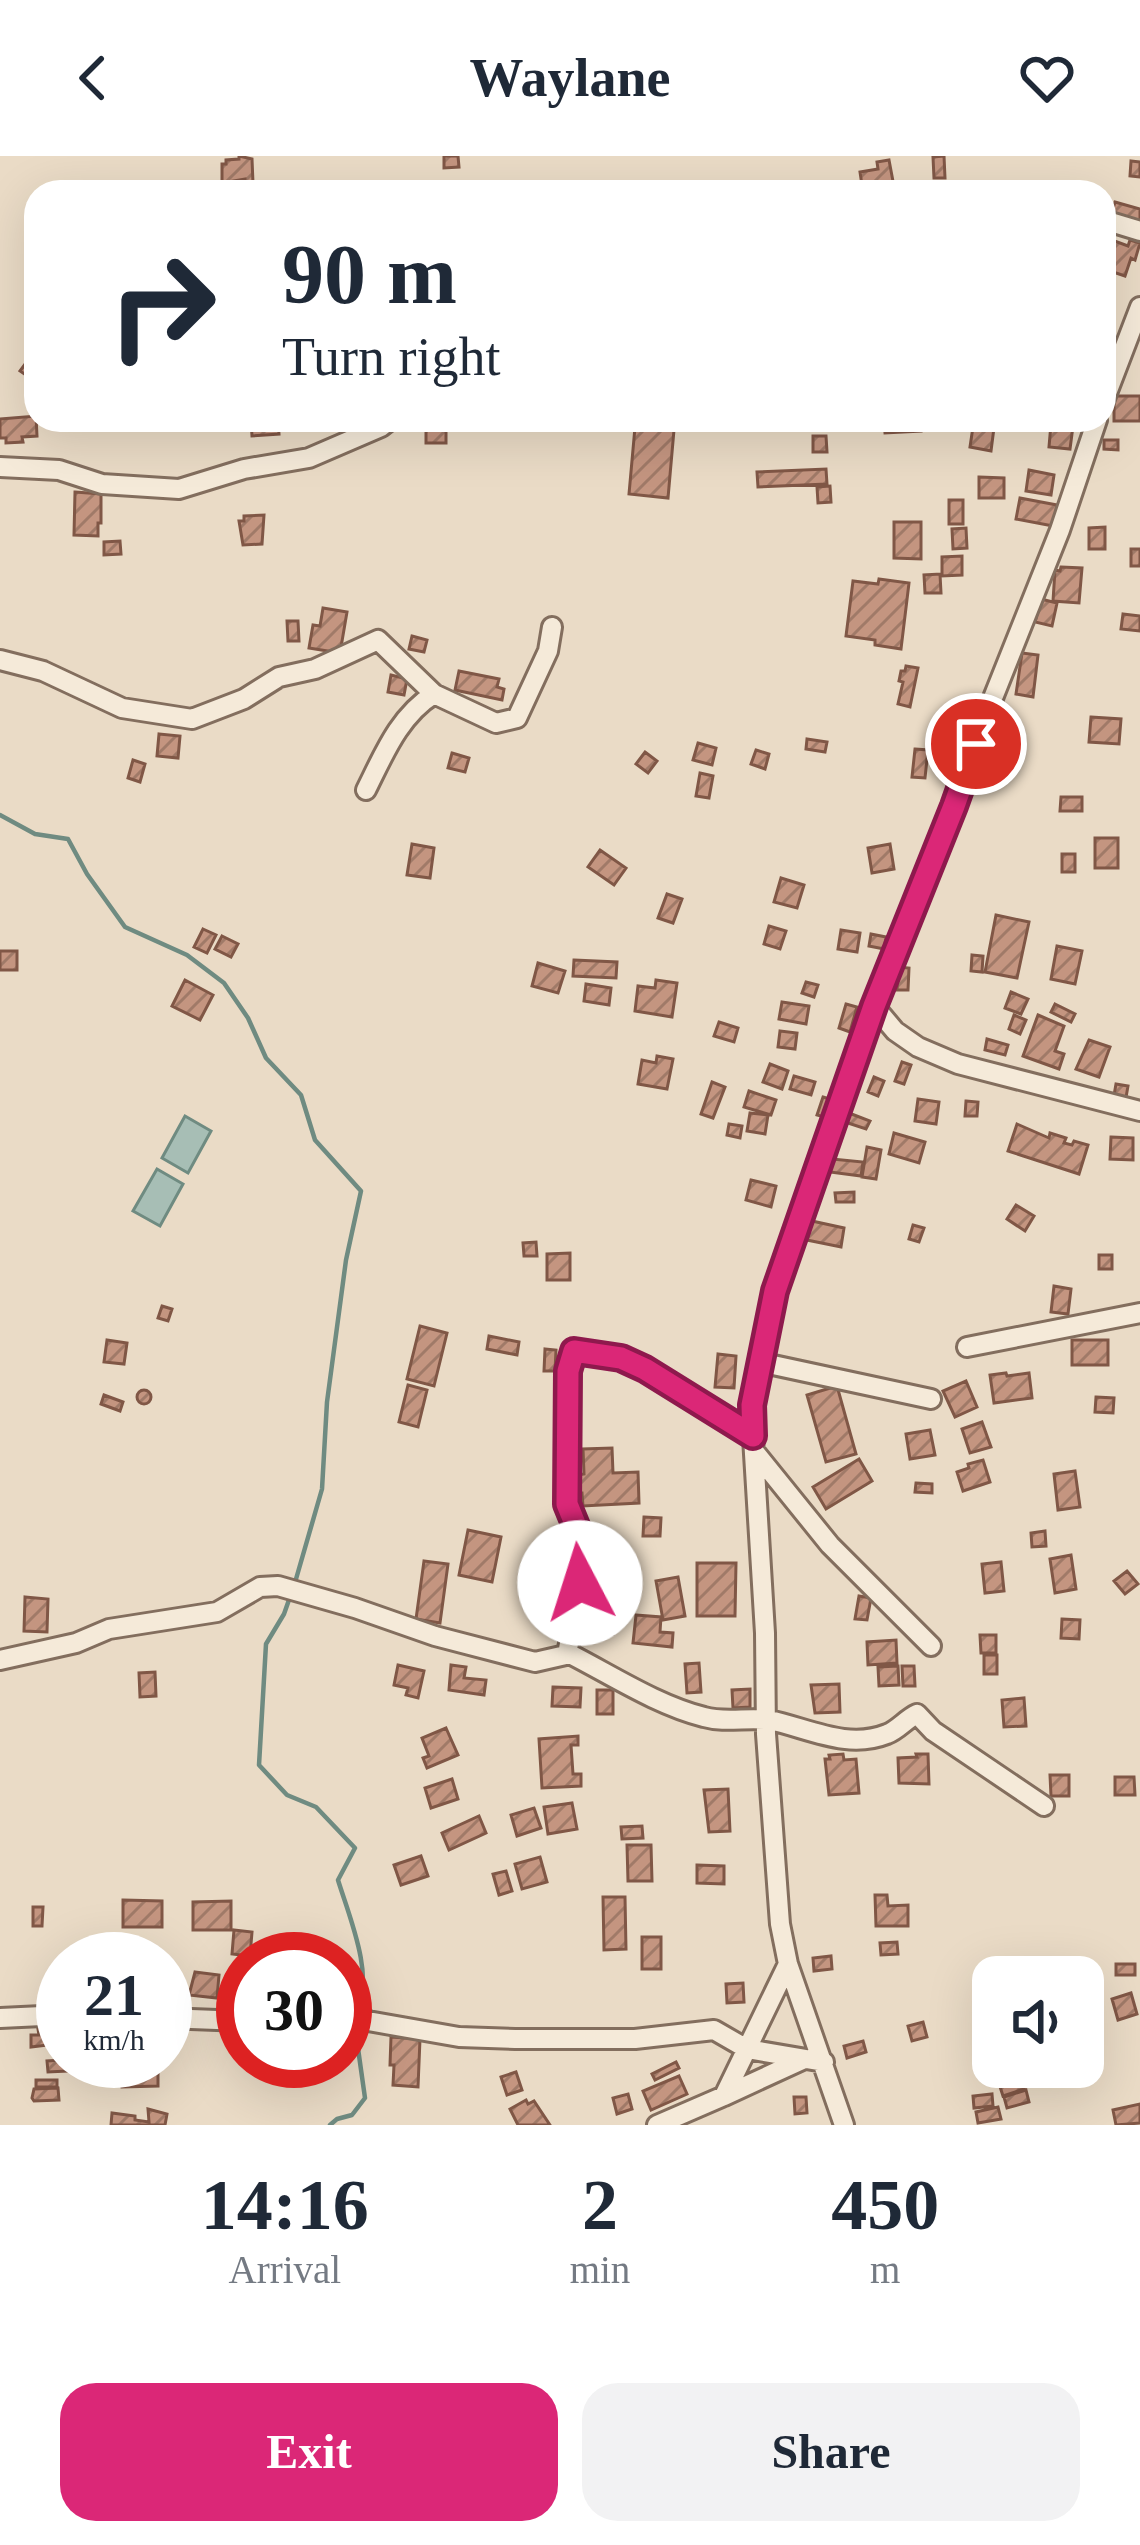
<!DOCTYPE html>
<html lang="en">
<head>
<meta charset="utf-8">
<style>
  body { margin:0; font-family:"Times New Roman",serif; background:#f2f2f3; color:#1f2937; height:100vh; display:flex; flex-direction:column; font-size:45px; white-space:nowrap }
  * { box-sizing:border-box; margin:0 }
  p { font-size:39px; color:#747a83 }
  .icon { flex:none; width:66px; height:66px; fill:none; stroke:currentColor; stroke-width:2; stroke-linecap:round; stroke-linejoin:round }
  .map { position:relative; height:1969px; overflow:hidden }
  .sheet { display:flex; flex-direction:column; background:#fff; flex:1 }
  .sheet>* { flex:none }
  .hud { position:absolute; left:24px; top:24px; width:1092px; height:252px; border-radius:36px; box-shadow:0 12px 48px #0002; background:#fff; color:#1f2937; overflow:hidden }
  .buttons { position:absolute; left:972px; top:1800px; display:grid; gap:24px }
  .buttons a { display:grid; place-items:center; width:132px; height:132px; border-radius:24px; background:#fff; box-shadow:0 12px 48px #0002; font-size:60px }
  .speed { position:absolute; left:36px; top:1776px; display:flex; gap:24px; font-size:60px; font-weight:700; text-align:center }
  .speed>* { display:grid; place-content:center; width:156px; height:156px; border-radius:50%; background:#fff; box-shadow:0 12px 48px #0002; line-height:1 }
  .speed small { font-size:30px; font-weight:400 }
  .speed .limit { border:18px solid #d22; background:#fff; color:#111 }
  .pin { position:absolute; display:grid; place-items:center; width:102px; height:102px; color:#fff; margin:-51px; border:6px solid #fff; border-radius:50%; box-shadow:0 3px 12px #0007 }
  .me { position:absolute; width:132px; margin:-66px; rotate:355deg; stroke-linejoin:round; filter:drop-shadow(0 0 9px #0008) }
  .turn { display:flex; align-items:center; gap:42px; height:252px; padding:0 60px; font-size:54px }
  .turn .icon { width:156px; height:156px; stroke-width:2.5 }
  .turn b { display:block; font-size:84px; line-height:102px }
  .eta { display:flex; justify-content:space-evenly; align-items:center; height:204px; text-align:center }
  .eta b { font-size:72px; font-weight:700; line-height:84px }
  .cta { display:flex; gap:24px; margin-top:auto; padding:24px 60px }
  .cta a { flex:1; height:138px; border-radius:36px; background:#db2777; color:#fff; font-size:48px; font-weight:700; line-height:138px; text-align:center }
  .cta a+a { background:#f2f2f3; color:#1f2937 }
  header { display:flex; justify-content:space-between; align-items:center; height:156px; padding:0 60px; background:#fff; font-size:54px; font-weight:700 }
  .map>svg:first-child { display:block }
  .water { fill:#a7beb5; stroke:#6f8b81; stroke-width:3 }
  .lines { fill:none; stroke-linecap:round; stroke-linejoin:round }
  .stream { stroke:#6f8b81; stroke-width:4.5 }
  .building { fill:url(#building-hatch); stroke:#805746; stroke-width:3 }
  .minor-casing { stroke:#836e5e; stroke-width:24 }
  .minor { stroke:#f5ead9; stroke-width:18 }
  .route-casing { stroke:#8e194d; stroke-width:30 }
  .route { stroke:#db2777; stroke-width:21 }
</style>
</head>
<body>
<header><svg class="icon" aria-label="back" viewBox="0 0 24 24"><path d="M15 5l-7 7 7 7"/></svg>Waylane<svg class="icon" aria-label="heart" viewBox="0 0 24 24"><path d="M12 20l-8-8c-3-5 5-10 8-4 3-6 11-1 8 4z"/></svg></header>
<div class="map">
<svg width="1140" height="1969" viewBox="0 0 1140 1969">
  <defs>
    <pattern id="building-hatch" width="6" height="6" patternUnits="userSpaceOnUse" patternTransform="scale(3)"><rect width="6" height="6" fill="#c49580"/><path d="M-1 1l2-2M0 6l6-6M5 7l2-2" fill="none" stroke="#a07a68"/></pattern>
  </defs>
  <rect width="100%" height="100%" fill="#eadbc6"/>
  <!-- water -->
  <path class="water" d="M185,960L211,975L188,1017L162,1002Z
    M157,1013L183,1028L160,1070L133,1055Z"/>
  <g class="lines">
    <!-- stream -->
    <path class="stream" d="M0,659L35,678L68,683L87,718L125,771L187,799L224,827L248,862L266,902L301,939L315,984L361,1035L346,1104L327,1246L322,1333L294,1430
      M290,1441L284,1458L266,1488L259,1609L287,1639L316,1651L355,1692L338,1724C348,1757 376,1823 356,1853
      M330,1969L337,1963L352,1959L365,1942L354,1864"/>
  </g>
  <!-- building -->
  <path class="building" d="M239,0L252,3L253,27L245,28V23L222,27V8H226V4L239,3Z
    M444,0H458L459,11L444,12Z
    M944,0L945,22H934L933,1Z
    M889,4L895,36H863L860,16L878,13L877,6Z
    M1131,5L1140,6V21L1130,20Z
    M1115,46L1140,53V71L1110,62Z
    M1104,75L1111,78L1109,83L1128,90L1130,84L1140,87L1135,104L1131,102L1125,120L1104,113Z
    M34,196L36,198V226L20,215Z
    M1114,240H1140V265H1114Z
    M36,260L37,280L22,281L23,286L6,287V282H0V263Z
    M251,264H278L279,278L252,280Z
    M426,264H446V287H426Z
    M571,264H608L607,272L571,271Z
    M884,264H920L921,275L885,277Z
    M974,264H995L991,295L970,291Z
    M1051,268L1073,270L1070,293L1049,291Z
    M635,271L674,274L668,342L629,338Z
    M813,280H826L827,296H813Z
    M1104,284H1118V294L1104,293Z
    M826,313L827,328L758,331L757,316Z
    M1029,314L1054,319L1051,339L1026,335Z
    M979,321L1004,322V342H979Z
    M830,330L831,346L818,347L817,331Z
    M75,336L101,338V367H98V380L74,379Z
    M1020,342L1057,349L1053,370L1016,363Z
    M949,344H963V368H949Z
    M264,359L262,388L243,389L239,365H244V360Z
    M894,366H921V403L894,402Z
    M1105,371V393H1089V372Z
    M966,372L967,392L953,393L952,373Z
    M120,385L121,398L104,399V386Z
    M1131,393H1140V410H1131Z
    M962,400V419L942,420V401Z
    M1061,411L1082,412L1079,447L1053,445L1055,414L1060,415Z
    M940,418L941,437H925L924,419Z
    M879,423L909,427L901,493L875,489V484L846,480L853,425L878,428Z
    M1041,443L1057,447L1052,470L1035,466Z
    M323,452L347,456L340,497L309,492L313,469L320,470Z
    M1123,458L1140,460V475L1121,473Z
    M287,465H298L299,485H288Z
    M412,480L427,484L424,496L409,493Z
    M1022,497L1038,499L1033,541L1016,538Z
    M906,510L918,512L910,551L898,548L903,526L899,525L901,515H905Z
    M459,515L499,523L497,531L504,533L502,544L455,534Z
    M391,519L407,523L404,539L388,536Z
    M1091,561L1121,563L1119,588L1089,586Z
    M159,578L180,580L178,602L157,600Z
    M807,583L827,586L825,596L806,593Z
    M698,587L716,592L712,609L693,604Z
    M915,593L928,594L925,622L912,621Z
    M756,594L769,598L765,613L751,608Z
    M645,596L657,605L648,617L636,608Z
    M452,597L469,602L465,616L448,612Z
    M133,604L145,608L140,626L128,622Z
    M700,617L713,620L709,642L696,640Z
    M1061,641H1082V655H1060Z
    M1095,682H1118V712H1095Z
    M412,688L434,692L430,722L407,719Z
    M890,688L894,713L872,717L868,692Z
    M600,694L626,712L614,729L588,711Z
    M1062,698H1075V716H1062Z
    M781,722L804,729L797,752L774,746Z
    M667,738L682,743L673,767L658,762Z
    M996,759L1029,766L1017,822L985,816Z
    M769,770L786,775L780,793L764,788Z
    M203,773L216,779L207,797L194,791Z
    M841,774L860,777L857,796L838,793Z
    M871,778L886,781L884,793L869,790Z
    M222,780L238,788L231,801L215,793Z
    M1057,790L1082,795L1075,828L1051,823Z
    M0,795H17V814H0Z
    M972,799L983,800L982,816L971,815Z
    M574,804L617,806L616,822L573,820Z
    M538,807L565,815L558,837L532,830Z
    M898,811L909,812L908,834H897Z
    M185,824L213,839L200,864L172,850Z
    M656,824L677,827L672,861L635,855L638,830L655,832Z
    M806,826L818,829L814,841L802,837Z
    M586,828L611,832L609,849L584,845Z
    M1011,836L1028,843L1021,858L1005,852Z
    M782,846L809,850L806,868L779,863Z
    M846,848L857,851L850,876L839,872Z
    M1055,848L1075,858L1071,866L1051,856Z
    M1014,859L1026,864L1020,878L1009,873Z
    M1038,859L1064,870L1055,895L1064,898L1059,913L1023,900Z
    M719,866L738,872L734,886L714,880Z
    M780,875L797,877L795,893L778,891Z
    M987,883L1008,889L1005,899L985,894Z
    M1089,884L1110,891L1099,921L1076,913Z
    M657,900L673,903L667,933L638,928L642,904L656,907Z
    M902,906L911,909L904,928L895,925Z
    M770,908L788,915L782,933L763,926Z
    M794,920L815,926L811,939L790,933Z
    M874,921L884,925L878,940L868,936Z
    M712,926L725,931L713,962L701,958Z
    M1116,928L1128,930L1125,947L1113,945Z
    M749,935L776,944L771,959L744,951Z
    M823,941L833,944L828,962L817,959Z
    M918,943L939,946L936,968L915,965Z
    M966,945L978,946L977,960H965Z
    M750,957L768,959L765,978L747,975Z
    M849,957L870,965L866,973L845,966Z
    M729,968L742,970L740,982L727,979Z
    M1017,968L1049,982L1050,977L1066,982L1064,987L1072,989L1074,985L1088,989L1079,1018L1008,995Z
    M894,977L925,986L919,1007L889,998Z
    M1111,981L1133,982V1004L1110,1003Z
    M867,991L881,994L876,1023L862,1021Z
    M832,1003L863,1006L861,1020L830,1016Z
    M751,1024L776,1030L771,1051L746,1044Z
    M854,1036V1046H836L835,1037Z
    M1016,1049L1034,1060L1025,1075L1007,1063Z
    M812,1065L844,1072L841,1091L807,1084Z
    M913,1069L924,1072L919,1086L909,1083Z
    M536,1086L537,1100H524L523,1087Z
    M570,1097V1124H547V1098Z
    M1099,1099H1112V1113H1099Z
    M1054,1130L1071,1133L1068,1158L1051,1156Z
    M162,1150L172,1153L168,1165L158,1162Z
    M420,1170L447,1177L434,1230L407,1223Z
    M489,1180L519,1186L517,1199L487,1193Z
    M107,1184L127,1187L124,1208L104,1206Z
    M1072,1184H1108V1209H1072Z
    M545,1193L556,1194L555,1215H544Z
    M718,1198L736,1200L734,1232L715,1231Z
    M1006,1217L1007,1220L1029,1217L1032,1242L994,1247L990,1219Z
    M966,1225L977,1251L955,1261L943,1235Z
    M408,1229L427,1234L418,1271L399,1266Z
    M837,1230L856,1298L826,1306L807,1239Z
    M137 1241a7 7 0 1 1 14 0a7 7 0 1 1-14 0Z
    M104,1239L123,1246L120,1255L101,1248Z
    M1096,1241L1114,1242L1113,1257L1095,1256Z
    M982,1266L991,1291L970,1297L962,1273Z
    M930,1274L935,1299L910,1303L906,1278Z
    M612,1292L613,1317L638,1316L639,1347L583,1350L582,1337H578L577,1319L584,1318L583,1293Z
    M859,1303L872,1325L826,1353L813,1331Z
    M983,1304L990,1326L963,1335L957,1316L969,1312L968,1308Z
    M1075,1315L1080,1351L1058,1354L1054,1318Z
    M916,1327L932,1328V1337L915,1336Z
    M644,1361L661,1362L660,1380H643Z
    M468,1374L501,1381L492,1426L459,1419Z
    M1045,1375L1046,1390L1032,1391L1031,1377Z
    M1071,1399L1076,1433L1055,1437L1050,1403Z
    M599,1400H622V1424H599Z
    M424,1405L448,1408L440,1467L416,1463Z
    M1001,1406L1004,1435L985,1437L982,1408Z
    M697,1407H736L735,1460H697Z
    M1127,1415L1138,1428L1125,1438L1114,1425Z
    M678,1421L685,1460L663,1464L656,1425Z
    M859,1440L871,1442L867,1464L855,1463Z
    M25,1441L48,1443L47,1476L24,1475Z
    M598,1449L616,1451L613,1478L595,1476Z
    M636,1459L661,1461L660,1476L673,1477L672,1491L633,1487Z
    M1062,1463L1080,1464L1079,1483L1061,1482Z
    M980,1479H996V1497H981Z
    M896,1484L897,1507L868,1509L867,1486Z
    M984,1499H997V1518H984Z
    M699,1507L701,1536L687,1537L685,1508Z
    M398,1509L424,1515L418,1542L406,1539L408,1532L394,1529Z
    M451,1509L466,1511L464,1522L486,1524L484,1539L449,1534Z
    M898,1510L899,1529L879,1530L878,1511Z
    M902,1510H914L915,1530H903Z
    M155,1516L156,1540L140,1541L139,1517Z
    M839,1528L840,1556L815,1557L811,1529Z
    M553,1531L581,1532L580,1551L552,1550Z
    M750,1533V1551L733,1552L732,1534Z
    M597,1534H613V1558H597Z
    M1024,1542L1026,1570L1004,1571L1002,1544Z
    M446,1572L458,1599L427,1612L423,1602L429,1600L422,1582Z
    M578,1580V1589H571L573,1618H581V1630L542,1632L539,1583Z
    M843,1598L844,1604L856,1603L859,1637L829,1639L825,1603H830L829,1599Z
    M916,1598H928L929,1628L899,1627L898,1602L917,1601Z
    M1050,1619H1069V1640H1051Z
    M1115,1621H1134L1135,1639H1115Z
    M452,1623L458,1643L431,1652L425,1632Z
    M728,1633L730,1675L709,1676L704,1634Z
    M572,1647L577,1673L548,1678L544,1651Z
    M534,1652L541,1672L517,1680L511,1659Z
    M479,1660L486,1677L449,1694L442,1677Z
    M642,1670L643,1682L622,1683L621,1671Z
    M627,1689H651L652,1725H628Z
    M421,1700L428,1720L401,1729L394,1709Z
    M540,1701L547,1726L522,1733L515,1708Z
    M697,1709L724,1710V1728L697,1727Z
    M506,1715L512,1735L499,1739L493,1718Z
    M875,1739H887L888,1750L908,1749V1770H876Z
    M603,1741H625L626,1793L604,1794Z
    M123,1744L162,1745V1771H123Z
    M231,1745V1774H193V1746Z
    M33,1751H43L42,1770H33Z
    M234,1774L252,1776L250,1800L232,1798Z
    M642,1781H661V1813H642Z
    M897,1786L898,1798L881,1799L880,1787Z
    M831,1800L832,1813L814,1815L813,1802Z
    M1116,1808H1135V1819H1116Z
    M195,1816L219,1819L217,1842L189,1839Z
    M743,1827L744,1846L727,1847L726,1828Z
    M1131,1837L1137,1858L1118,1864L1112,1843Z
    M923,1866L927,1881L912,1885L908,1870Z
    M47,1872L48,1889L31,1891V1879H39L38,1873Z
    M391,1881L420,1883L418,1931L393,1929L394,1909H390Z
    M863,1885L866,1896L847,1902L844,1890Z
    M63,1904L66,1905L67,1915L48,1916L47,1905Z
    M132,1905H143L144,1911H158V1930L122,1931L121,1910H132Z
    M676,1906L679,1912L655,1924L652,1918Z
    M1017,1911L1024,1933L1003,1940L994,1912Z
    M516,1916L522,1934L507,1939L501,1921Z
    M679,1920L687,1938L651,1954L643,1935Z
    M36,1924H57V1931H36Z
    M58,1932L59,1944L34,1945L32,1942L34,1933Z
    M1026,1934L1029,1946L1007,1952L1004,1941Z
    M628,1938L632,1953L617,1958L613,1942Z
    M992,1938L993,1950L974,1952L973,1940Z
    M794,1941H806L807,1957L795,1958Z
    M526,1944L528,1948L534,1945L550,1969H518L510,1953Z
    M1140,1948V1967L1116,1969L1113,1954Z
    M998,1951L1001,1963L978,1967L976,1956Z
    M148,1953L167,1958L165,1969H111L112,1957L135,1960V1964L149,1966Z"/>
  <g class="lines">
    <!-- minor casing -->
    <g class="minor-casing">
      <path id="minor" d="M1104,64L1140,75
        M1104,245L1140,151
        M0,311L59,314L102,328L179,333L244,313L309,302L381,271L390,264
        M0,504L43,515L122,552L192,563L244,543L279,521L315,513L378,484L434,538
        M366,634C384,598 399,560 434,538L496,567L517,562L548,495L552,471
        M874,850L895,875L918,891L958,908L1140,955
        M967,1191L1140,1157
        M759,1206L931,1243
        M754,1295L830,1389L931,1490
        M570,1498L568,1493L580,1427L578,1375L567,1348L568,1215L574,1195L621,1202L645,1213L753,1280
        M0,1504L76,1487L109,1473L217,1456L260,1431L278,1430L355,1452L435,1480L535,1506L570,1498C613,1520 657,1549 704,1561C725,1567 748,1561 769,1564C808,1572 847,1594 887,1578C898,1574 906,1563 917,1558L933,1575L1044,1650
        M345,1858L354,1857L368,1865L459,1881L515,1883H635L714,1874L747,1893L824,1906
        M0,1862L63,1859
        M165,1862L243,1865
        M724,1940L802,1904
        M657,1969L724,1940L788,1808
        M844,1969L788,1808L780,1768L766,1578L765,1477L751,1249L775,1135L874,850L954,650L987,557L1060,374L1097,264"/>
    </g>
    <!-- minor -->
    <use href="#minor" class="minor"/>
  </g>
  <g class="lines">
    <!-- route casing -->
    <g class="route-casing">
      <path id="route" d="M580,1427L578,1375L567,1348L568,1215L574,1195L621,1202L645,1213L753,1280L752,1249L775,1135L874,850L954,650L976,588"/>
    </g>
    <!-- route -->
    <use href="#route" class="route"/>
  </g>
</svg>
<div class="buttons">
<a><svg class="icon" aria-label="sound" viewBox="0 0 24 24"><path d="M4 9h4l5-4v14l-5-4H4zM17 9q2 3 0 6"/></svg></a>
</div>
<div class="speed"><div>21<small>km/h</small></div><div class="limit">30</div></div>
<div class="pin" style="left:976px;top:588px;background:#d93025"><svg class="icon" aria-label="arrive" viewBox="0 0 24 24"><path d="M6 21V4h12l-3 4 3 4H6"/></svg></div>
<svg class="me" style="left:580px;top:1427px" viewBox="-20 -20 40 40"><circle r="19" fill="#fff"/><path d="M0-13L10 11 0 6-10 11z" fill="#db2777"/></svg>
<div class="hud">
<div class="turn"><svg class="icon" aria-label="right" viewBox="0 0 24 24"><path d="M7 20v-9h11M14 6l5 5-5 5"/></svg><div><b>90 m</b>Turn right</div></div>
</div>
</div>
<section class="sheet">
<div class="eta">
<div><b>14:16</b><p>Arrival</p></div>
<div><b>2</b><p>min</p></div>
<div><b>450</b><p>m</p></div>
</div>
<div class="cta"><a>Exit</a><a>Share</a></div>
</section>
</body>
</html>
